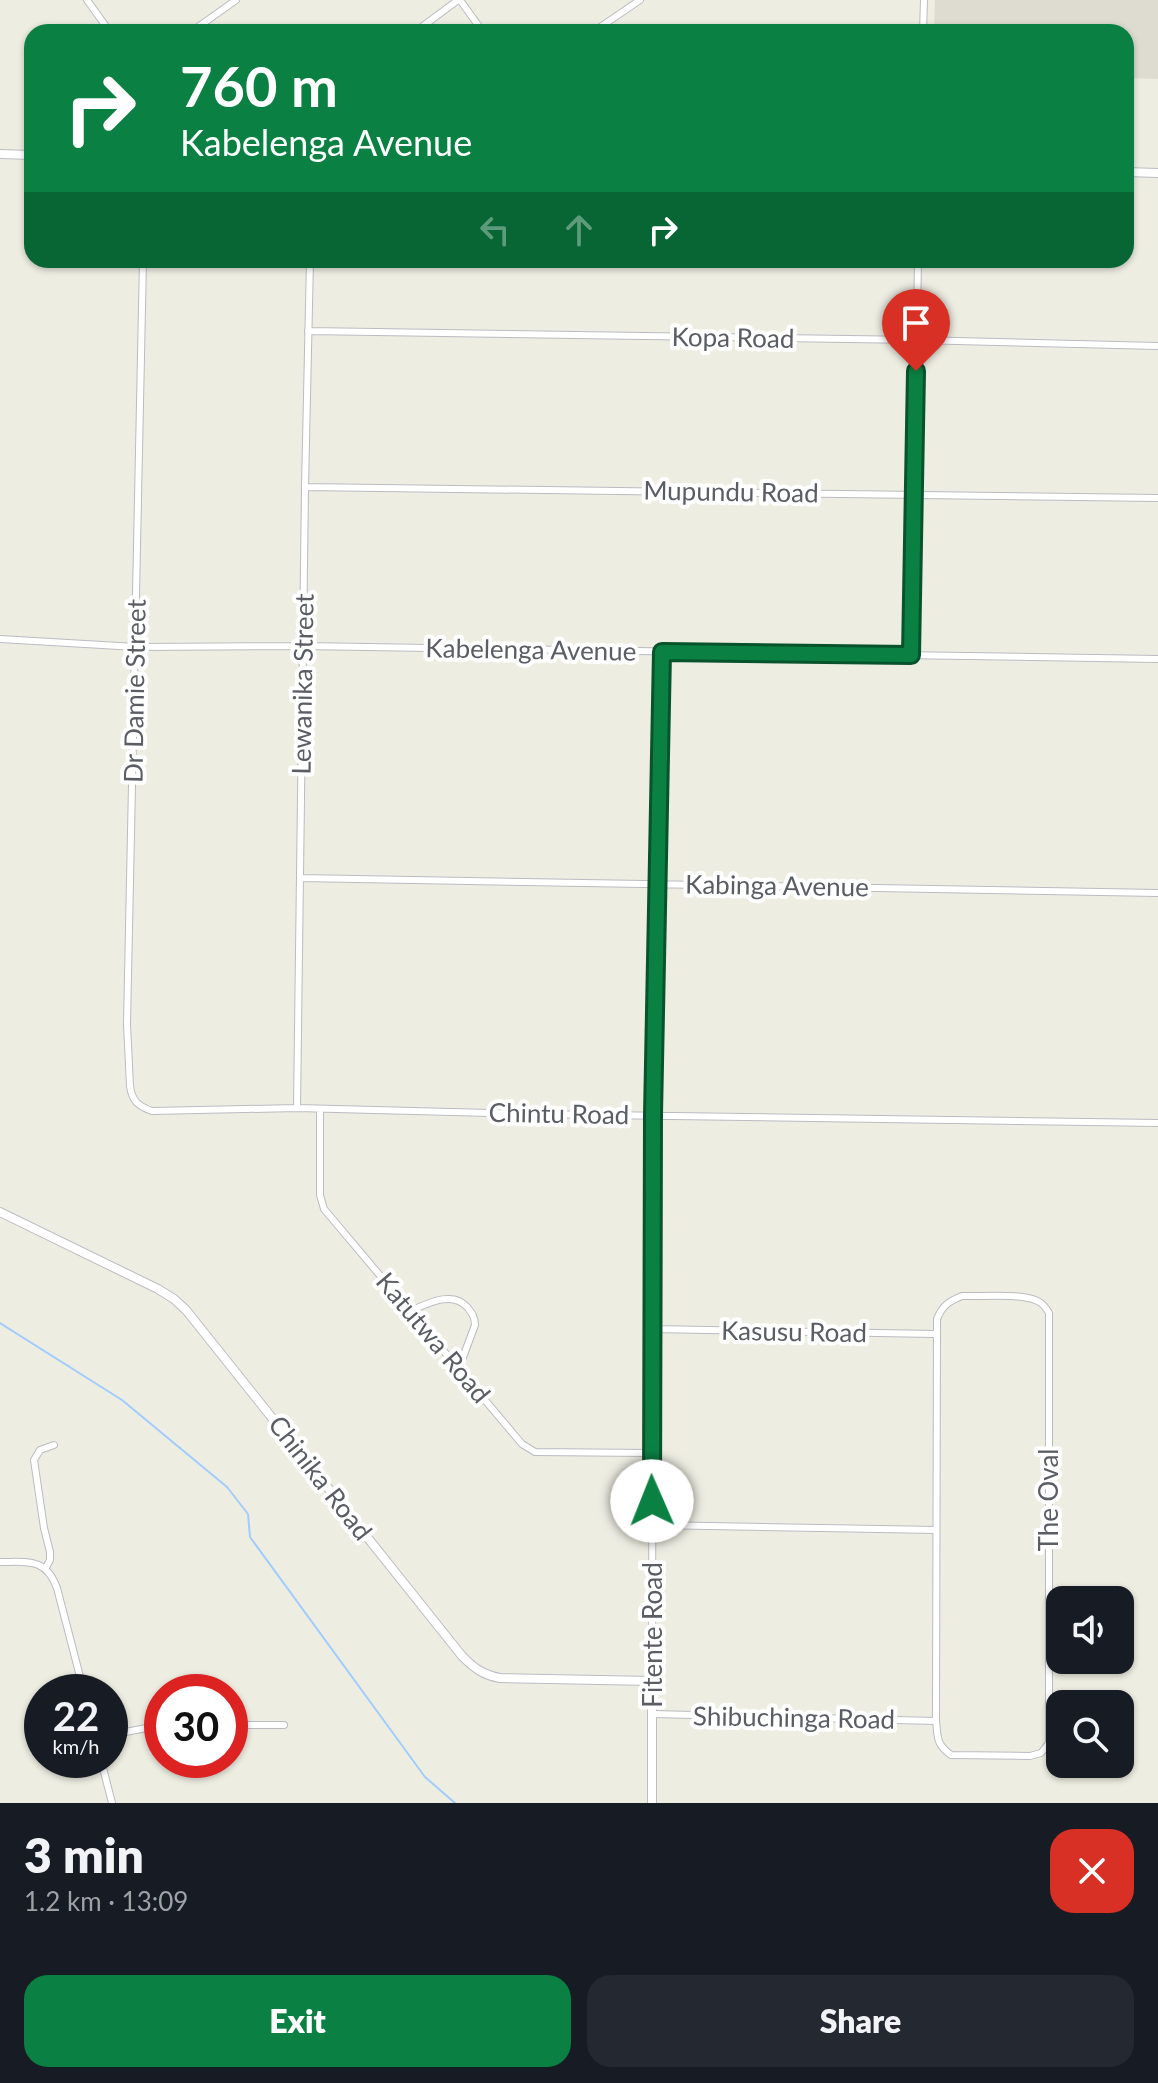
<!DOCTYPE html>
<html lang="en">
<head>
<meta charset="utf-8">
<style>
  body { margin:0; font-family:Lato,sans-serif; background:#242831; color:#f1f3f6; height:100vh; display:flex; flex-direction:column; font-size:30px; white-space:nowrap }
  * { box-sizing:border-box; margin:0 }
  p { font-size:26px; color:#9ea1a6 }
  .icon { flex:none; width:44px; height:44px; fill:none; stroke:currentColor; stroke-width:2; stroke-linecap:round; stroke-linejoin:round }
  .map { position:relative; height:1803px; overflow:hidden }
  .sheet { display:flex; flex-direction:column; background:#171b24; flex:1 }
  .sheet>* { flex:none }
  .banner { position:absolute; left:24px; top:24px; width:1110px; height:244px; border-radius:24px; box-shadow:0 2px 6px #0004; background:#0b8043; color:#fff; overflow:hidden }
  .buttons { position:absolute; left:1046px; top:1586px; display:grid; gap:16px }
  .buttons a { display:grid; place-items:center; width:88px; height:88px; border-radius:16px; background:#171b24; box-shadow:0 2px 6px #0004; font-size:40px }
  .speed { position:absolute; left:24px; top:1674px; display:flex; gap:16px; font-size:40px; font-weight:700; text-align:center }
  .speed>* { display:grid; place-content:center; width:104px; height:104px; border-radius:50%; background:#171b24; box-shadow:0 2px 6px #0004; line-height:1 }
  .speed small { font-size:20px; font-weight:400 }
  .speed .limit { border:12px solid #d22; background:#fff; color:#111 }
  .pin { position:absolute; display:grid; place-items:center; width:68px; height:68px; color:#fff; margin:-82px -34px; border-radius:50% 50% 50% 0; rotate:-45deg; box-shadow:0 0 8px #0007 }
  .pin .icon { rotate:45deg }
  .me { position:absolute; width:88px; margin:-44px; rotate:359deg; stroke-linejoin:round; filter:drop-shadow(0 0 6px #0008) }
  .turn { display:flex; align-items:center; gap:28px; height:168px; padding:0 24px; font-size:36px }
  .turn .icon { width:104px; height:104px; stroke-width:2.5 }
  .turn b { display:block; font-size:56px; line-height:68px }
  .lanes { display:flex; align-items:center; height:76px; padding:0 24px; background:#0003; justify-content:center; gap:40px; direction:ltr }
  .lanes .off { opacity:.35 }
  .round { display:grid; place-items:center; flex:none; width:84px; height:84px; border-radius:24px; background:#242831 }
  .headline { display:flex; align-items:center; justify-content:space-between; height:136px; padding:0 24px }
  h1 { font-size:48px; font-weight:800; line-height:60px }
  .action { display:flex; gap:16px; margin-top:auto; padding:16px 24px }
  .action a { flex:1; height:92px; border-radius:24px; background:#0b8043; color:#fff; font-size:32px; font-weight:800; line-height:92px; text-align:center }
  .action a+a { background:#242831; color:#f1f3f6 }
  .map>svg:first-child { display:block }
  .education { fill:#dedcd1 }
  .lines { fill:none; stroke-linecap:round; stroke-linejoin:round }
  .stream { stroke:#a1ccff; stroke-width:2 }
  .street-casing { stroke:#babcc2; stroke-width:8 }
  .secondary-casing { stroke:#bbbdc4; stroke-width:10 }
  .street { stroke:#fff; stroke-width:6 }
  .secondary { stroke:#fff; stroke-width:8 }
  .route-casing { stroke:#07532c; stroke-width:20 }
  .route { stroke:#0b8043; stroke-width:14 }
  .labels { text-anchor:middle; stroke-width:8; stroke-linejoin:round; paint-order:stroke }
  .street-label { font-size:26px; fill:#5a5e64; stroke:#fff }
</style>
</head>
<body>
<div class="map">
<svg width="1158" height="1803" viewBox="0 0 1158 1803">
  <rect width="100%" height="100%" fill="#eeede2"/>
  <!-- education -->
  <path class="education" d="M935,0H1158V79L1126,78V32H934Z"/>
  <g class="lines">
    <!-- stream -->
    <path class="stream" d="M0,1323L122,1400L227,1487L248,1514L250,1537L425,1777L455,1803"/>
    <!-- street casing -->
    <g class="street-casing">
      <path id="street" d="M87,0L110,32
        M460,0L483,32
        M191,32L236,0
        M415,32L458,0
        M593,32L640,0
        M923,32L924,0
        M143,260L127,1024L130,1086C132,1101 138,1106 152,1111L297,1108L529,1114L1158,1123
        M308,331L916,340L1158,346
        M305,487L1158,498
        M0,639L136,647L304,646L1158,659
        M911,655L918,260
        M300,878L1158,893
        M297,1108L305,487L310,260
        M320,1109V1195L324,1209L522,1444L535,1452L651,1453
        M962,1296C982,1297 1025,1292 1041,1303C1046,1307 1046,1308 1049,1313V1743L1041,1753L1030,1756L951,1755C936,1744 938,1738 936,1721L937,1319C942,1306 949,1301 962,1296Z
        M410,1311C427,1304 452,1290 467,1307C472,1313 475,1317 475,1325L459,1368
        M652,1329L936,1334
        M653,1525L936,1530
        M0,1562C28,1562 46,1558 57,1588L84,1692
        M45,1569L50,1560V1552L44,1528L34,1460L40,1450L54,1445
        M652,1681L653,1115L662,652
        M653,1714L936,1721
        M230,1725H284
        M110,1735L162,1725
        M101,1760L112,1803"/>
    </g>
    <!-- secondary casing -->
    <g class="secondary-casing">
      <path id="secondary" d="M0,154L32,155
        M1126,172L1158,173
        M0,1212L158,1289L174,1299L186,1310L462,1656C474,1668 483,1675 500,1678L652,1681V1803"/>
    </g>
    <!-- street -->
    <use href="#street" class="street"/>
    <!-- secondary -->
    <use href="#secondary" class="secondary"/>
  </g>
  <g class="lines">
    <!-- route casing -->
    <g class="route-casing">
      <path id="route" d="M652,1501L653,1115L662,652L911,655L916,371"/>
    </g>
    <!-- route -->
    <use href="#route" class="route"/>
  </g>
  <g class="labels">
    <!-- street labels -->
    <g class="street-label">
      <text transform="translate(733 338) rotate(1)" y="9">Kopa Road</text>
      <text transform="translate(731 492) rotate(1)" y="9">Mupundu Road</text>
      <text transform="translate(531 650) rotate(1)" y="9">Kabelenga Avenue</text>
      <text transform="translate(303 684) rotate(-89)" y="9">Lewanika Street</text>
      <text transform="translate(135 691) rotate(-89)" y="9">Dr Damie Street</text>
      <text transform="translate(777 886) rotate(1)" y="9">Kabinga Avenue</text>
      <text transform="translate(559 1114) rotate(1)" y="9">Chintu Road</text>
      <text transform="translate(794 1332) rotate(1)" y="9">Kasusu Road</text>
      <text transform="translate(433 1338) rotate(50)" y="9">Katutwa Road</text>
      <text transform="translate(320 1478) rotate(52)" y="9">Chinika Road</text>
      <text transform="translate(1049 1500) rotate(-90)" y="9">The Oval</text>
      <text transform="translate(653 1635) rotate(-90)" y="9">Fitente Road</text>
      <text transform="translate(794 1718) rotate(1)" y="9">Shibuchinga Road</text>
    </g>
  </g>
</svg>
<div class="buttons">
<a><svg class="icon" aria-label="sound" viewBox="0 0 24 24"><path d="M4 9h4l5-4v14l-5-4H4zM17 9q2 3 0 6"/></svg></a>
<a><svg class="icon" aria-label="search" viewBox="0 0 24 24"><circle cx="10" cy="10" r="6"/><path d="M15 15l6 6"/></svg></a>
</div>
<div class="speed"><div>22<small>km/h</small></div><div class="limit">30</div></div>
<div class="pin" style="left:916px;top:371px;background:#d93025"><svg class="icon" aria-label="arrive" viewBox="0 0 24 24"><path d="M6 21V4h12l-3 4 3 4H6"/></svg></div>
<svg class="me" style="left:652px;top:1501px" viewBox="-20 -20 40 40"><circle r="19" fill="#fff"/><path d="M0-13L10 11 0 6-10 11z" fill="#0b8043"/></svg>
<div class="banner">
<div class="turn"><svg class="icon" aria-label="right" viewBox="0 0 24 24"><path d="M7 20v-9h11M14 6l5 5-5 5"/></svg><div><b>760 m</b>Kabelenga Avenue</div></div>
<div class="lanes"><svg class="icon off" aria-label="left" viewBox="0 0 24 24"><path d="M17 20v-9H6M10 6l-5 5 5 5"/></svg><svg class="icon off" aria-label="ahead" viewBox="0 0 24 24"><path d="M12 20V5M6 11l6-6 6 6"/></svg><svg class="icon" aria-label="right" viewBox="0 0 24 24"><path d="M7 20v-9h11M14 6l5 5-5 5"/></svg></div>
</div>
</div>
<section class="sheet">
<div class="headline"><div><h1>3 min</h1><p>1.2 km · 13:09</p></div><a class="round" style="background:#d93025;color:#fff"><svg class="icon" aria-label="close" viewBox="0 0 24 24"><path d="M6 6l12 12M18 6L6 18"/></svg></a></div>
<div class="action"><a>Exit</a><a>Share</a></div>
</section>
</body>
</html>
